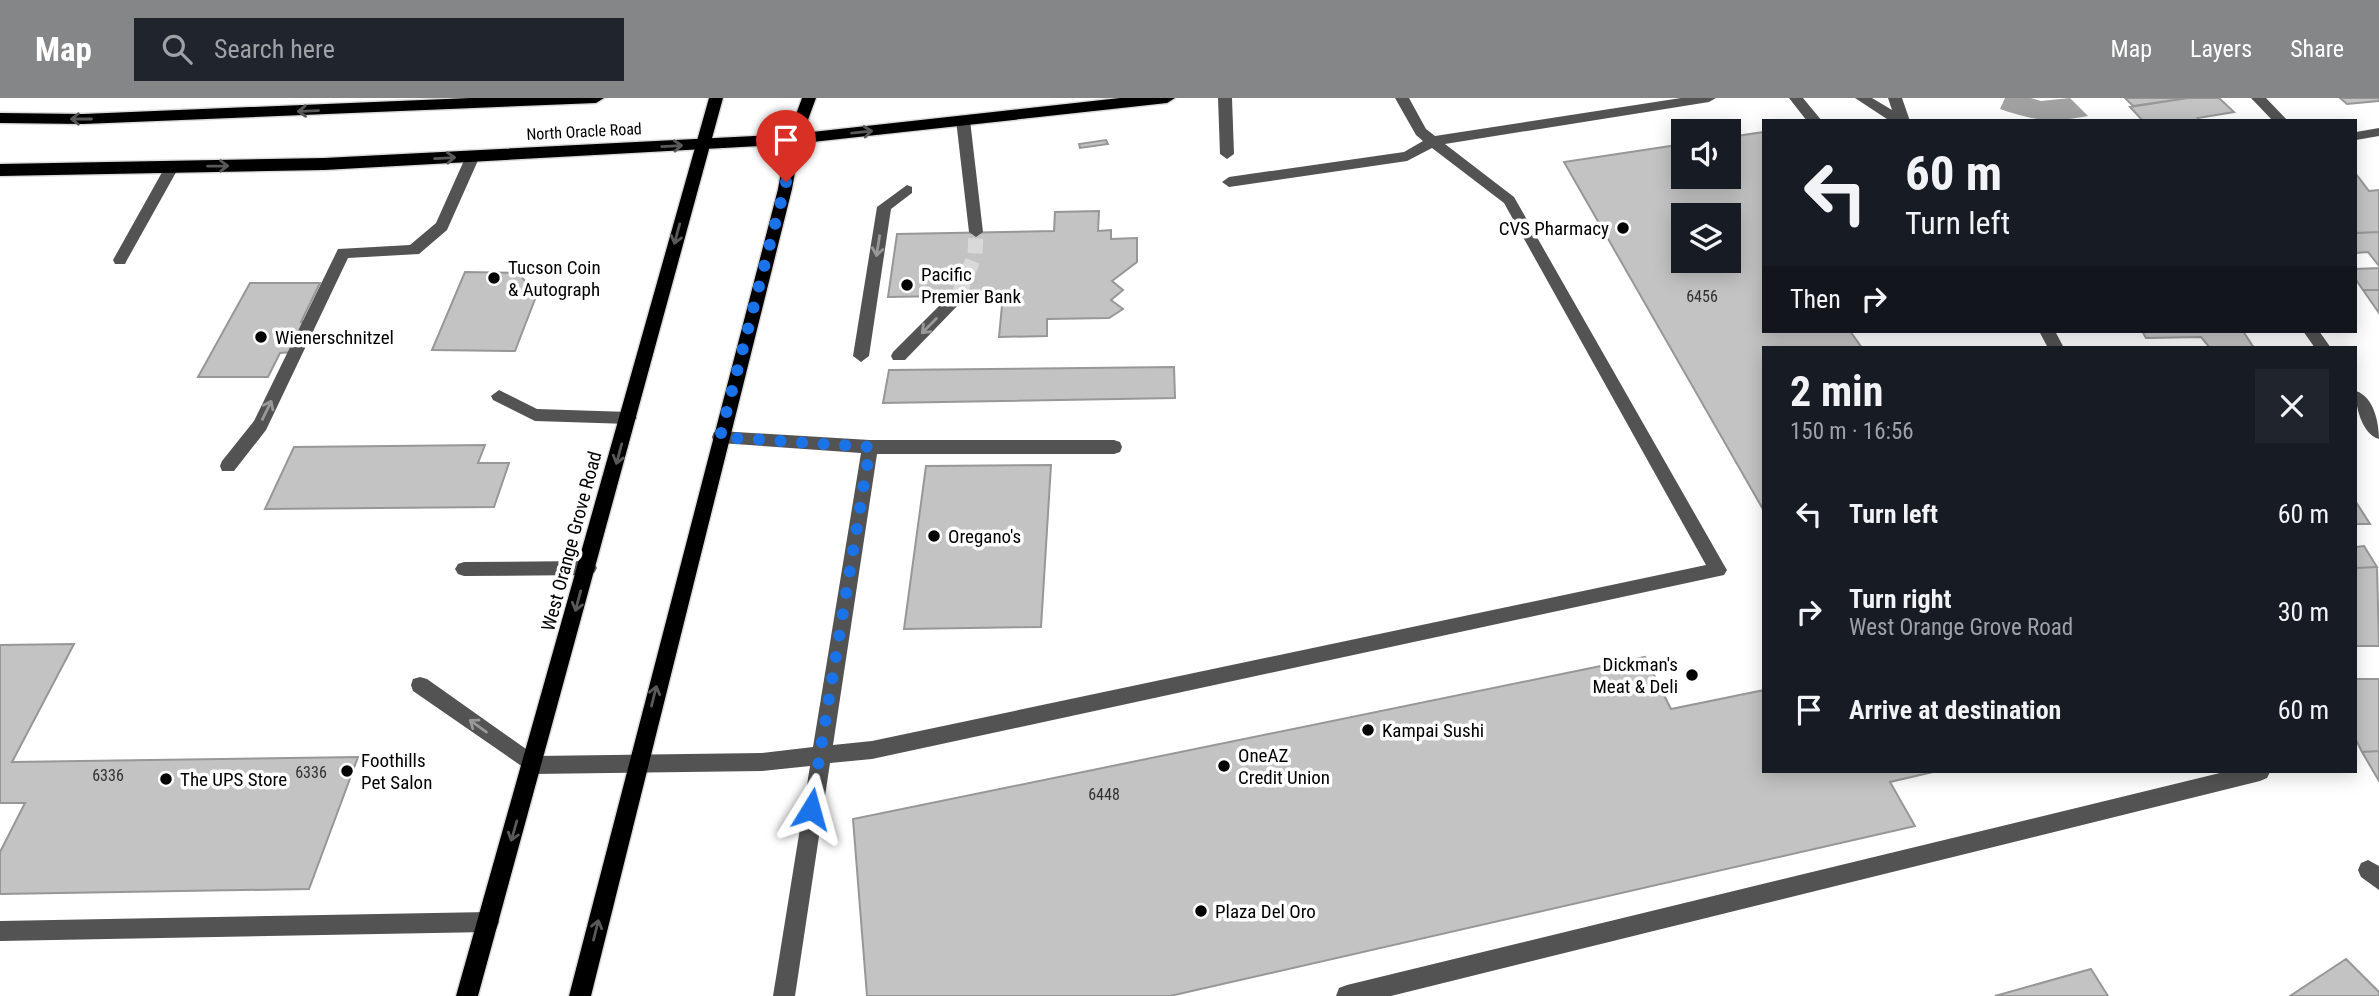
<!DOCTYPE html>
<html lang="en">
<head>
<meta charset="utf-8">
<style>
  body { margin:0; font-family:"Roboto Condensed",sans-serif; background:#20242c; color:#f1f3f6; height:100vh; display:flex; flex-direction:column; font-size:26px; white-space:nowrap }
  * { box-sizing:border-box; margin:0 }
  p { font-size:23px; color:#9ea1a6 }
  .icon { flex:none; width:38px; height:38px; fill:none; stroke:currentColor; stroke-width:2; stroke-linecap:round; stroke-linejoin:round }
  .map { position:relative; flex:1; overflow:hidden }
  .side { position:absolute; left:1762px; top:248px; width:595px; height:427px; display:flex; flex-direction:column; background:#171b24; border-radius:0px; box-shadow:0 4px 18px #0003 }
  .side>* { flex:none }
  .banner { position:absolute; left:1762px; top:21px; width:595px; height:214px; border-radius:0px; box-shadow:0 4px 18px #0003; background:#171b24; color:#f1f3f6; overflow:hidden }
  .tools { position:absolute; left:1671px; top:21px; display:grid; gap:14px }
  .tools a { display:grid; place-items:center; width:70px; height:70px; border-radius:0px; background:#171b24; box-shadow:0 4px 18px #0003; font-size:35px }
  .pin { position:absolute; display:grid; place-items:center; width:60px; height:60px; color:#fff; margin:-72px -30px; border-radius:50% 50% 50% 0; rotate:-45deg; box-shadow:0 0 7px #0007 }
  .pin .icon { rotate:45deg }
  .me { position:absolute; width:77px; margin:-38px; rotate:8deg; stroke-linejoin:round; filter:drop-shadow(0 0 5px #0008) }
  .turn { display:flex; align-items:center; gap:24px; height:147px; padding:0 28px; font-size:32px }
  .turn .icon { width:91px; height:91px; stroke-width:2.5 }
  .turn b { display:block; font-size:49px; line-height:60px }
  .then { display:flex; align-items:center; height:66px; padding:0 28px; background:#0003; gap:14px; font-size:26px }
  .round { display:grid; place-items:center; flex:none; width:74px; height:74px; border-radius:0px; background:#20242c }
  .head { display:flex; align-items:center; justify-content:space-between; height:119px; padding:0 28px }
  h1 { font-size:42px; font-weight:700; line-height:52px }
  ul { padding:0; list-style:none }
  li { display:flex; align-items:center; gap:21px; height:98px; padding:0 28px }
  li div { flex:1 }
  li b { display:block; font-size:26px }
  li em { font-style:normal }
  header { display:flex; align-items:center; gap:42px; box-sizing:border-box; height:98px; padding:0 35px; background:#858687; color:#fff }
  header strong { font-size:33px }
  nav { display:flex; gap:38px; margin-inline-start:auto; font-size:24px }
  .search { width:490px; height:63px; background:#20242c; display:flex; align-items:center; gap:18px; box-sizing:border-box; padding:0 24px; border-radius:0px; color:#9ea1a6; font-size:26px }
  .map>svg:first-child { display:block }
  .water { fill:#a1a1a1 }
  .building { fill:#c3c3c3; stroke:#979797; stroke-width:2; fill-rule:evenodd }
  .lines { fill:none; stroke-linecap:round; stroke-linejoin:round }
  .minor-tunnel { stroke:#d9d9d9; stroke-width:15; stroke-dasharray:15 8; stroke-linecap:butt }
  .major-casing { stroke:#dbdbdb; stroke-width:3 }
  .highway-casing { stroke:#dbdbdb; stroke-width:3 }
  .minor { fill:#535353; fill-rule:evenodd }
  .major { fill:#000; fill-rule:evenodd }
  .highway { fill:#000; fill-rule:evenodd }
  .oneway { stroke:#595959 }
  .oneway2 { stroke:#989898 }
  .route { stroke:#1a73e8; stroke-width:12; stroke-dasharray:0 21.6 }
  .poi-dot { fill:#000; stroke:#fff; stroke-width:2.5 }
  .labels { text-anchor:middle; stroke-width:7; stroke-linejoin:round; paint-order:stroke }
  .far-street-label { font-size:16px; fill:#000; stroke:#fff }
  .number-label { font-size:16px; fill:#313131 }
  .poi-label { font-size:19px; fill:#000; stroke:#fff; text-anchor:start }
  .street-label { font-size:19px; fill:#000; stroke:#fff }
</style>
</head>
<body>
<header>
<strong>Map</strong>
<div class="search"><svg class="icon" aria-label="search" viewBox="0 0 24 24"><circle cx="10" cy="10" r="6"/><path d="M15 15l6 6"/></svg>Search here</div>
<nav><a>Map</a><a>Layers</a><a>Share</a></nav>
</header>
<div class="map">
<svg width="2379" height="898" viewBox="0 0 2379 898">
  <rect width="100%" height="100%" fill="#fff"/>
  <!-- water -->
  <path class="water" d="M2005,0H2031L2041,3L2070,0L2088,18C2050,25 2036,23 2000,11Z"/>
  <!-- building -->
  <path class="building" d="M2125,0H2188L2133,8Z
    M2188,0H2219L2234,14L2198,20L2202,23H2143L2130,9Z
    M2340,0H2379V3L2347,6Z
    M1764,34V233H1850L1862,250H1764V413L1564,64L1684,46V79H1729V39ZM1684,117H1729V163H1684Z
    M1106,42L1108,46L1080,50L1079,46Z
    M2356,76L2369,93L2379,92V134L2356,135Z
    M1099,113L1098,133L1111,132V141L1137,140V164L1112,183L1123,192L1111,202L1123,211L1109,220L1047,221V238L999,239L1003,197L888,199L897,136L1054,133L1055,114Z
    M2379,134V168L2368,154L2356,155V135Z
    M2379,170V192H2363L2356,182V171Z
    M465,174L518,175L537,196L515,253L432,252Z
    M250,185H320L301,224L309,223L294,254L280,255L268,279H198Z
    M2363,192H2379V215Z
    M2142,233H2243L2254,250H2210L2201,239L2146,240Z
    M1174,269L1175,300L883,305L889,272Z
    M485,347L478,365H509L494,409L265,411L294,349Z
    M1051,367L1041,529L904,531L926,368Z
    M2356,404L2370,426H2356Z
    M2364,448L2377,469L2356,470V449Z
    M2377,469L2379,548H2356V470Z
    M74,546L12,664L358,659L309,791L0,796V754L25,705H0V547Z
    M1645,559L1671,611L1764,592V674H1933L1890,684L1915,728L1170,898H867L853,721Z
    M2356,581H2379V653L2362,654L2356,642Z
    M2379,653V683L2362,654Z
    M2346,861L2379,894V898H2290Z
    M2091,871L2108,898H1995Z"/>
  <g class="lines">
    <!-- minor-tunnel -->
    <path class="minor-tunnel" d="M958,198L975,157L976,134"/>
    <!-- major casing -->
    <g class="major-casing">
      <path id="major" d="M709,0H723L478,898H456Z
        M802,0H816L801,41L792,91L591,898H569L778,91L787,41Z"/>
    </g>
    <!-- highway casing -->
    <g class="highway-casing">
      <path id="highway" d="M470,0H604L596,5L83,26L0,25V15L83,16Z
        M1120,0H1175L1167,5L794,46L324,72L0,78V66L324,60L794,36Z"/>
    </g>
    <!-- minor -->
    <path class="minor" d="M1218,0H1232L1234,56L1227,61L1220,56Z
      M1395,0H1409L1426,31L1435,38L1681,0H1716L1709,4L1445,46L1514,99L1724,467L1727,472L1724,477L872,661L830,665L795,898H773L810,668L762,673L533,676L413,593L411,587L413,581L420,579L427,581L536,658L762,655L813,649L861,355L720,345L714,344L712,339L714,334L720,333L870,342H1114L1120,344L1122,349L1120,354L1114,356H877L833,647L872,643L1706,467L1504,105L1432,50L1407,63L1229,89L1222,84L1229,79L1404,54L1423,43L1416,37Z
      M1789,0H1803L1822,23H1807Z
      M1855,0H1872L1892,12L1888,0H1902L1910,23H1890Z
      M2251,0H2266L2288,23H2273Z
      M963,18L970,22L983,134L976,139L969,134L956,22Z
      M2379,30V38L2356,42V34Z
      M473,53L480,58L447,132L419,156L348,160L266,332L234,373H222L220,368L222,363L254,323L338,151L410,147L436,125L466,58Z
      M172,64L179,69L127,162L125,166H115L113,162L165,69Z
      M907,87L912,89V95L891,111L869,258L861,264L853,258L877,109Z
      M958,193L963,194L966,198L963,202L905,262H893L891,258L893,254L953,194Z
      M2039,233H2055L2064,250H2048Z
      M2303,233H2319L2331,250H2315Z
      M499,292L537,311L629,314L637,320L629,326L535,323L493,302L491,298Z
      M2356,293C2374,299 2379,325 2379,341C2362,336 2355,308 2356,293Z
      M588,463L594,465L597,470L594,475L588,477L464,478L458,476L455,471L458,466L464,464Z
      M2224,674H2270L2267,680L2260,683L1391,898H1336L1339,890L1347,887Z
      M2368,762L2379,768V792L2361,779L2358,772L2361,765Z
      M489,814L496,817L499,824L496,831L489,834L0,843V823Z"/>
    <!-- major -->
    <use href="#major" class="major"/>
    <!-- highway -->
    <use href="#highway" class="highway"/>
  </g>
  <!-- one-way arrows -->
  <defs><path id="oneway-shaft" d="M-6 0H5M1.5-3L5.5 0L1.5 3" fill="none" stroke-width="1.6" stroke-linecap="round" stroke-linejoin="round" transform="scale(1.75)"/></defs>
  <g class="oneway">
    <use href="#oneway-shaft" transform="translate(308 13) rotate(178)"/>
    <use href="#oneway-shaft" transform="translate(81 21) rotate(180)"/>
    <use href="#oneway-shaft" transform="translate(862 34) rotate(-6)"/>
    <use href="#oneway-shaft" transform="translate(672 48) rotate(-3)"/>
    <use href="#oneway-shaft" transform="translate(445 60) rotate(-3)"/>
    <use href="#oneway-shaft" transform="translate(218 68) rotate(-1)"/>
    <use href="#oneway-shaft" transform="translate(677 136) rotate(105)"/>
    <use href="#oneway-shaft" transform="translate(619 356) rotate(105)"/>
    <use href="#oneway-shaft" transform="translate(578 503) rotate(105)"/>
    <use href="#oneway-shaft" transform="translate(654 598) rotate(-76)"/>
    <use href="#oneway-shaft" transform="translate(514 733) rotate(106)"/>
    <use href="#oneway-shaft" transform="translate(596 832) rotate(-76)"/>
  </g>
  <g class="oneway2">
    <use href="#oneway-shaft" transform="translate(878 148) rotate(99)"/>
    <use href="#oneway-shaft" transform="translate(929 228) rotate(135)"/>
    <use href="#oneway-shaft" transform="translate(267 312) rotate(-64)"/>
    <use href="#oneway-shaft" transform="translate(478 628) rotate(-144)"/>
  </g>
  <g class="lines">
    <!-- route -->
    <path class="route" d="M786,84L720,339L870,349L811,711"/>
  </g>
  <!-- markers -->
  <g class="poi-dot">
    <circle cx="1623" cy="130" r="7"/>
    <circle cx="494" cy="180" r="7"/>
    <circle cx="907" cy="187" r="7"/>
    <circle cx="261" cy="239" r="7"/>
    <circle cx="934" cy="438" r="7"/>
    <circle cx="1692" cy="577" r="7"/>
    <circle cx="1368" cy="632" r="7"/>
    <circle cx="1224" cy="668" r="7"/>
    <circle cx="347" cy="673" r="7"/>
    <circle cx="166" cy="681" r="7"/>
    <circle cx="1201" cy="813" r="7"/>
  </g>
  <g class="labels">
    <!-- far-street labels -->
    <g class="far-street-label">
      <text transform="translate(584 33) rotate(-3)" y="6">North Oracle Road</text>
    </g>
    <!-- number labels -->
    <g class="number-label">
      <text x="1702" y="204">6456</text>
      <text x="311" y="680">6336</text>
      <text x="108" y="683">6336</text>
      <text x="1104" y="702">6448</text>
    </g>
    <!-- poi labels -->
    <g class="poi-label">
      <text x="1609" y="137" text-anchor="end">CVS Pharmacy</text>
      <text x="508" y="176">Tucson Coin<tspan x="508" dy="22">&amp; Autograph</tspan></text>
      <text x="921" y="183">Pacific<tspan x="921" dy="22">Premier Bank</tspan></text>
      <text x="275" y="246">Wienerschnitzel</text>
      <text x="948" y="445">Oregano's</text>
      <text x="1678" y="573" text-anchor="end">Dickman's<tspan x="1678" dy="22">Meat &amp; Deli</tspan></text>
      <text x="1382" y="639">Kampai Sushi</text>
      <text x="1238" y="664">OneAZ<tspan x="1238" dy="22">Credit Union</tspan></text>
      <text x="361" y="669">Foothills<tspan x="361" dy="22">Pet Salon</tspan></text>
      <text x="180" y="688">The UPS Store</text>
      <text x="1215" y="820">Plaza Del Oro</text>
    </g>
    <!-- street labels -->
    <g class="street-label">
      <text transform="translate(571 443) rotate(-75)" y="7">West Orange Grove Road</text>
    </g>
  </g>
</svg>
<div class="tools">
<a><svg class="icon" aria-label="sound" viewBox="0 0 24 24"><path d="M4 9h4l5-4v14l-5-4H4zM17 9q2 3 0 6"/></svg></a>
<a><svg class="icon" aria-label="layers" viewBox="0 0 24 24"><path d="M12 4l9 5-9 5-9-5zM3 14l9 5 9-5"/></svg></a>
</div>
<div class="pin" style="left:786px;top:84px;background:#d93025"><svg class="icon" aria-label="arrive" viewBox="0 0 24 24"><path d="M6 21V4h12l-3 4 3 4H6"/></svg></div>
<svg class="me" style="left:811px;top:711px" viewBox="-20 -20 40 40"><path d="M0-17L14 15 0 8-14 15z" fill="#1a73e8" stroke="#fff" stroke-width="4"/></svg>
<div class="banner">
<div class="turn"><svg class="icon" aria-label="left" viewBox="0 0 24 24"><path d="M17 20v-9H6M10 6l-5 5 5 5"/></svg><div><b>60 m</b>Turn left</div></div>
<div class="then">Then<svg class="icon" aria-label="right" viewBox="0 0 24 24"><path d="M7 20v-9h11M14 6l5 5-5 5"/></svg></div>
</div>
<section class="side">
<div class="head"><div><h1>2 min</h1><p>150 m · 16:56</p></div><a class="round"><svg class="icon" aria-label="close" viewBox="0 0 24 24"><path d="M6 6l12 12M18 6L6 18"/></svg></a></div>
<ul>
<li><svg class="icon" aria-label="left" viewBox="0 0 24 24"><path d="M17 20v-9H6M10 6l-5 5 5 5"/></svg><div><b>Turn left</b></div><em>60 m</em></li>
<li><svg class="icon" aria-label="right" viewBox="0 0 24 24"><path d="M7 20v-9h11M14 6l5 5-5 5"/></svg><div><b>Turn right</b><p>West Orange Grove Road</p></div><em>30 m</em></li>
<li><svg class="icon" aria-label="arrive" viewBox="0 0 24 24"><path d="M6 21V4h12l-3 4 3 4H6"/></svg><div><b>Arrive at destination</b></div><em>60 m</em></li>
</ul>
</section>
</div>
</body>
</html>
